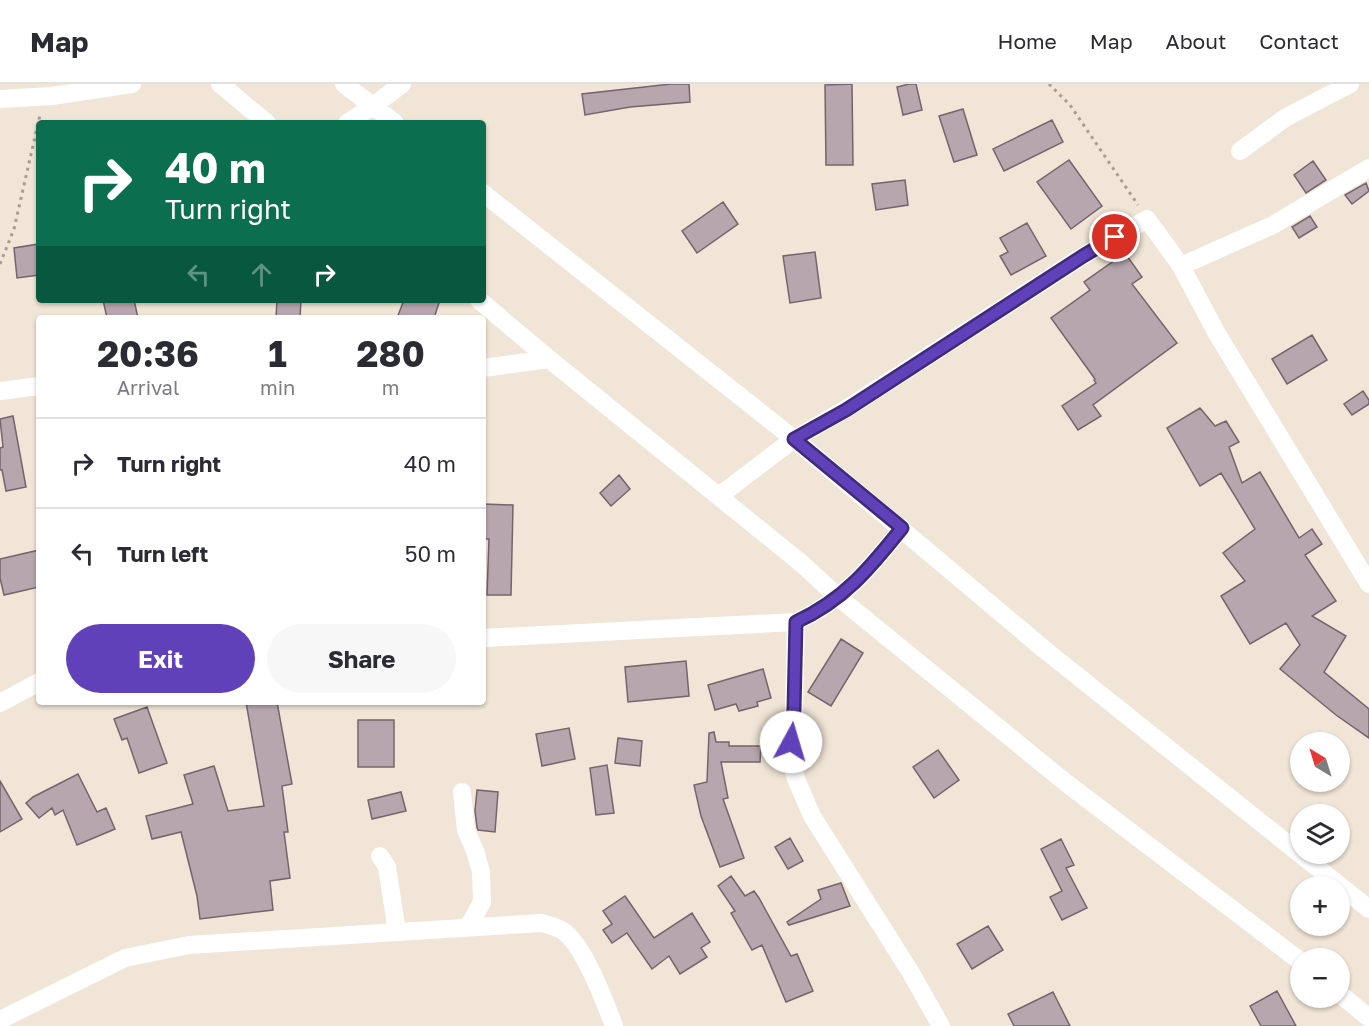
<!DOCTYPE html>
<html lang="en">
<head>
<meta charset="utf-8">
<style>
  body { margin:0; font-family:"Golos Text",sans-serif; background:#f7f7f7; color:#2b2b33; height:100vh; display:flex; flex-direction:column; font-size:22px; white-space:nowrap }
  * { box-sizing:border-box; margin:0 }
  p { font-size:20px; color:#7c7c81 }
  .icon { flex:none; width:33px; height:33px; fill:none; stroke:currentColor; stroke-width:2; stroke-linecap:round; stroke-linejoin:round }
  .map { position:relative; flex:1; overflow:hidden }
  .details { position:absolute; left:36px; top:231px; width:450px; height:390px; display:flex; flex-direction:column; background:#fff; border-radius:6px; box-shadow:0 2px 4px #0004 }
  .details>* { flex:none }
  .hud { position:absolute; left:36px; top:36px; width:450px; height:183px; border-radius:6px; box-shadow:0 2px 4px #0004; background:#0b6e4f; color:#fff; overflow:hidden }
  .needle { width:39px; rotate:322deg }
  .fabs { position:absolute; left:1290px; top:648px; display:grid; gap:12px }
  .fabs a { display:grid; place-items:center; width:60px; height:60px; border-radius:50%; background:#fff; box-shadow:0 2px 4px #0004; font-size:30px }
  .pin { position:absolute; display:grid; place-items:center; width:51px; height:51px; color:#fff; margin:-26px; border:3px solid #fff; border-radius:50%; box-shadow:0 2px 6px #0007 }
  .me { position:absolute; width:66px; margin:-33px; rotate:6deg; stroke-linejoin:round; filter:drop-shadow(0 0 4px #0008) }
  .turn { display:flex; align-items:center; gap:21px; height:126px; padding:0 30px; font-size:27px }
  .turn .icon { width:78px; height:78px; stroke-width:2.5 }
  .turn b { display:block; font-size:42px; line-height:51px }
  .lanes { display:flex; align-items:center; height:57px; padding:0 30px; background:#0003; justify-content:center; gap:30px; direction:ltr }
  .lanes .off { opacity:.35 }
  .eta { display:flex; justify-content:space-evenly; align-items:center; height:102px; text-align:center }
  .eta b { font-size:36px; font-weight:700; line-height:42px }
  .action { display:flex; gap:12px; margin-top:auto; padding:12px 30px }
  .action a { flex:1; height:69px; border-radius:36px; background:#6141ba; color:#fff; font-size:24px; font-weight:700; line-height:69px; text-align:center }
  .action a+a { background:#f7f7f7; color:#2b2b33 }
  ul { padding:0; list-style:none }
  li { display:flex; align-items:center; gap:18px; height:90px; padding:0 30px; border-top:2px solid #e1e1e2 }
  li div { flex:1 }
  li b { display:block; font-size:22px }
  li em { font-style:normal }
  header { display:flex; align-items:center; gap:36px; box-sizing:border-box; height:84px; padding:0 30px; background:#fff; border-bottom:2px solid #e1e1e2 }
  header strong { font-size:28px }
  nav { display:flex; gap:33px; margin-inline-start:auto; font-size:21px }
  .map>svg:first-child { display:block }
  .building { fill:#b8a6ae; stroke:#75646b; stroke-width:1.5 }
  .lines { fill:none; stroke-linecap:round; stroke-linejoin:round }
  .path { stroke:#a69e92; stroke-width:3; stroke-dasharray:3 4.5; stroke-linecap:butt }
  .street { stroke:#fff; stroke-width:18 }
  .route-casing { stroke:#3f2a79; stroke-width:15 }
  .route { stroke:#6141ba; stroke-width:10 }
</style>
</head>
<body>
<header>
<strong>Map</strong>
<nav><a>Home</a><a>Map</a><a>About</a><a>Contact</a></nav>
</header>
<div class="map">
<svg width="1369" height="942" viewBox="0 0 1369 942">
  <rect width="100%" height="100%" fill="#f0e5d6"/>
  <!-- building -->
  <path class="building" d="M671,0H689L690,18L630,23L585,31L582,10Z
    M852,0L853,81H826L825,1Z
    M909,0H916L922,26L903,31L897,3Z
    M963,25L977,71L954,78L939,32Z
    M1052,36L1063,58L1004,87L993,65Z
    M1069,76L1102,122L1071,145L1037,98Z
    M1313,77L1326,96L1306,109L1294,91Z
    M905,96L908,121L876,126L872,100Z
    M1366,99L1369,107L1352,120L1345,111Z
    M723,118L738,140L697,169L682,147Z
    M1310,132L1317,143L1299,154L1292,143Z
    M1027,139L1046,172L1011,191L1000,172L1008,168L1000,154Z
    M39,160V191L17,194L14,164Z
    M815,168L821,214L790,219L783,172Z
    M1125,169L1142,193L1132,200L1177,259L1093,321L1101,332L1078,346L1062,322L1096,299L1094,296L1095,295L1051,234L1090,206L1084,198Z
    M103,216H134L138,234H107Z
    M277,216H301L300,234H276Z
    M404,216H440L434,234H397Z
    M1312,251L1327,276L1287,300L1272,275Z
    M1363,307L1369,316V320L1352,331L1344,320Z
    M1200,324L1215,342L1226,337L1239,358L1229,363L1242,399L1260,388L1299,454L1312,445L1322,460L1305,471L1336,517L1312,532L1346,552L1324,588L1369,625V654L1336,631L1280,585L1300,561L1286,539L1250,560L1221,512L1245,497L1223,469L1255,445L1221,389L1200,402L1167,344Z
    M13,332L26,403L6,407L2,386H0V364L3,363L0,335Z
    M619,391L630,405L611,422L600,409Z
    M483,420L513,421L511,511H487L489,455H483Z
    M39,466V503L4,511L0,494V475Z
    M841,555L863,569L831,622L808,608Z
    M686,577L689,612L628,618L625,583Z
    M763,585L771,614L757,618L758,622L739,627L736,620L715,626L708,601Z
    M246,618H277L292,700L282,702L288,748H284L290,794L270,797L273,826L200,835L197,812L181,748L152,755L146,732L193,720L184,691L214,682L228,727L264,722Z
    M147,623L167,679L139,689L127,654L122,656L114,635Z
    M358,636H394V683H358Z
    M569,644L575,675L542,682L536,650Z
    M714,648L716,658H729V662H761L760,678H721L728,714L723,715L744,774L720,783L701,732L694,701L707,698L709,649Z
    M618,654L642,657L640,682L615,679Z
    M938,666L959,696L934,714L913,683Z
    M607,681L614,729L596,731L590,684Z
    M78,690L97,728L106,724L115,745L77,761L63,726L55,731L52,724L39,734L26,719L33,713Z
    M0,697L22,735L0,748Z
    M477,706L498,708L495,748L478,746L477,743L475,727Z
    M401,708L406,727L372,735L368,716Z
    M790,754L803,777L788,785L775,763Z
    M1061,755L1074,781L1066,784L1087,824L1062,836L1050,813L1062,807L1041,765Z
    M731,792L745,812L754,807L759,814L791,872L797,870L813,907L786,918L762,861L752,866L731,829L735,827L718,802Z
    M841,799L850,822L789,841L787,838L821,815L818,806Z
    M625,812L654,854L692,829L710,858L701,864L707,873L680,890L669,872L652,885L627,849L612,859L603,846L612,840L603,827Z
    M988,842L1003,866L972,885L957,860Z
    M1277,907L1296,942H1261L1250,922Z
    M1053,908L1070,942H1014L1008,930Z"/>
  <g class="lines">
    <!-- path -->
    <path class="path" d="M1049,0L1070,21L1138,121
      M0,180L14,145L40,31"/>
    <!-- street -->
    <path class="street" d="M220,0L267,39
      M344,0L395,39
      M0,15L52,12L132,0
      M347,39L373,22L402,0
      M1240,67L1285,34L1350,0
      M483,109L794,355L1045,566L1369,825
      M1181,182L1273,141L1369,84
      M479,216L549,275L801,479L838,513L1065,698L1300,877
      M483,284L549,275
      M0,307L39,302
      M719,412L794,355L846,325L1083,172L1147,135L1181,182L1216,248L1369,500
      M796,538L794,625L791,658V677L796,695L812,732L911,889L941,942
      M483,554L796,538C843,517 871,483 902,444
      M0,619L39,598
      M462,708L466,746L475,767L481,788L482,818L468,843
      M380,772L387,783L397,848
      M1340,910L1369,934
      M0,936L125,874L189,861L541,839C548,841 556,842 563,847C584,861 605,918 614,942"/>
  </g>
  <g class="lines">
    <!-- route casing -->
    <g class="route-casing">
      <path id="route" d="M791,658L794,625L796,538C844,516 870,484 902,444L794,355L846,326L1083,172L1115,153"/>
    </g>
    <!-- route -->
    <use href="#route" class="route"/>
  </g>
</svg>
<div class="fabs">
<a><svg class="needle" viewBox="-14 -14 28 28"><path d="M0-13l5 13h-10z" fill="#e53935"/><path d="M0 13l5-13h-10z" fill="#7c7c81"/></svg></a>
<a><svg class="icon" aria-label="layers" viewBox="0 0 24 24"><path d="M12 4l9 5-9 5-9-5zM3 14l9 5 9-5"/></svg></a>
<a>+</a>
<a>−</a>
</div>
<div class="pin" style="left:1115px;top:153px;background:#d93025"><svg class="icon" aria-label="arrive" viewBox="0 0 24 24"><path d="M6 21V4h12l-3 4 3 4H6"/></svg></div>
<svg class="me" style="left:791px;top:658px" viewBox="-20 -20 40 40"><circle r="19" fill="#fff"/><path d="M0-13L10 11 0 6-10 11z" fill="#6141ba"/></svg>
<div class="hud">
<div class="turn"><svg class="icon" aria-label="right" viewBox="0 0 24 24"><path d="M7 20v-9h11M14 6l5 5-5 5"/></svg><div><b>40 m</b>Turn right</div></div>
<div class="lanes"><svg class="icon off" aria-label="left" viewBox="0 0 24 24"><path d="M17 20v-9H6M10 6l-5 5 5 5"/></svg><svg class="icon off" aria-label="ahead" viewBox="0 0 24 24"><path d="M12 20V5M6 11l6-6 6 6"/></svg><svg class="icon" aria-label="right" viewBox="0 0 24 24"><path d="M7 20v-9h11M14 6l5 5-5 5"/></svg></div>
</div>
<section class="details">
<div class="eta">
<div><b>20:36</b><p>Arrival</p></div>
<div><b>1</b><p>min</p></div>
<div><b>280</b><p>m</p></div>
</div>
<ul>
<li><svg class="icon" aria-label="right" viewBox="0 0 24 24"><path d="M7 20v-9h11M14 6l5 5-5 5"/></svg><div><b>Turn right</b></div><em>40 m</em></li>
<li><svg class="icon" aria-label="left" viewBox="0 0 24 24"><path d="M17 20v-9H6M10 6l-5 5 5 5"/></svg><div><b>Turn left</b></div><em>50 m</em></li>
</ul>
<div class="action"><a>Exit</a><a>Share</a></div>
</section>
</div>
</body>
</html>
